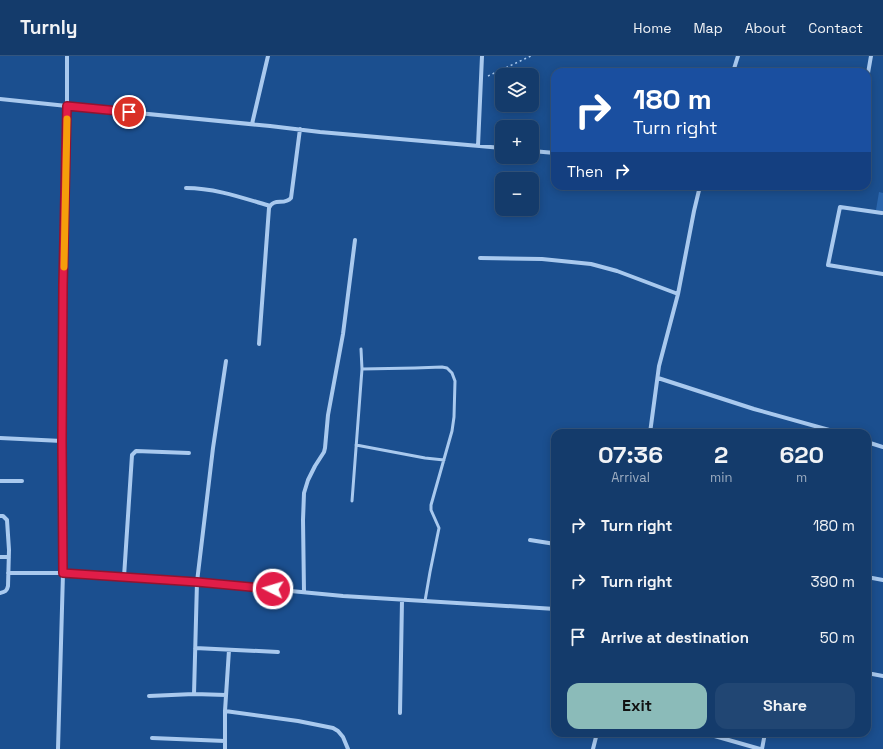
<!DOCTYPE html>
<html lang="en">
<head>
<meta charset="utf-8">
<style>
  body { margin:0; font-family:"Space Grotesk",sans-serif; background:#214673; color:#f1f3f6; height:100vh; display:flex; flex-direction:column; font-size:15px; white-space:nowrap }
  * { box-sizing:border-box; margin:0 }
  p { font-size:13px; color:#9dadc1 }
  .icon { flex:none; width:22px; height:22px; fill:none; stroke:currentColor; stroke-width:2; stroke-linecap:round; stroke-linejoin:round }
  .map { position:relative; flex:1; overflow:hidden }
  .side { position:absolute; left:551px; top:373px; width:320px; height:308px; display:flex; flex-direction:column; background:#143b6b; border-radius:12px; box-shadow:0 2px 10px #0003,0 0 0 1px #33557e }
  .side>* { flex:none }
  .hud { position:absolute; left:551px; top:12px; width:320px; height:122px; border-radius:12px; box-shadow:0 2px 10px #0003,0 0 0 1px #33557e; background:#1a4fa0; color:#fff; overflow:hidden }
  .fabs { position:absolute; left:495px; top:12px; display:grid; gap:8px }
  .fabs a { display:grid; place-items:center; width:44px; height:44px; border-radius:8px; background:#143b6b; box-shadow:0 2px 10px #0003,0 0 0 1px #33557e; font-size:20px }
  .pin { position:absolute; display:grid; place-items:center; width:34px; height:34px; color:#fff; margin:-17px; border:2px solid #fff; border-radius:50%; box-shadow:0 1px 4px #0007 }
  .me { position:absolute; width:44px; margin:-22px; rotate:275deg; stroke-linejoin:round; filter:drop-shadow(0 0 3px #0008) }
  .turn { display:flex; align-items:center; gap:14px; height:84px; padding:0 16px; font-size:18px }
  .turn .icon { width:52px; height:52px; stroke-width:2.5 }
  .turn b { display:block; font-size:28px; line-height:34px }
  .then { display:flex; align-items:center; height:38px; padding:0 16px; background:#0003; gap:8px; font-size:15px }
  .eta { display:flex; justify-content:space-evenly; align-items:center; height:68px; text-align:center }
  .eta b { font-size:24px; font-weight:600; line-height:28px }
  .action { display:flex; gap:8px; margin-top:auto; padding:8px 16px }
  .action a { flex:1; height:46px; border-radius:12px; background:#8bbbb9; color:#111; font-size:16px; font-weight:600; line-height:46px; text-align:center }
  .action a+a { background:#214673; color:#f1f3f6 }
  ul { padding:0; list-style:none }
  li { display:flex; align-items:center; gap:12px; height:56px; padding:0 16px }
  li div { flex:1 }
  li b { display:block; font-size:15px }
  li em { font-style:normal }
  header { display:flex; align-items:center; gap:24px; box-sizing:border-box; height:56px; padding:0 20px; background:#143b6b; border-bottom:1px solid #33557e }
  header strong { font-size:19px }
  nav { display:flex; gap:22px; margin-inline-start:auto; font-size:14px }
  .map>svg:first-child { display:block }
  .building { fill:#2a66ad }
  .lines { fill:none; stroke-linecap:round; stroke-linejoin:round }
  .path { stroke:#a9c9ee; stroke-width:1.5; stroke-dasharray:2 3; stroke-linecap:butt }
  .service { stroke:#a9c9ee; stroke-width:3 }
  .minor { stroke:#a9c9ee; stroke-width:4 }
  .route-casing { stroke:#92132f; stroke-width:10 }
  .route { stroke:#e11d48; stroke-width:7 }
  .slow { stroke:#f59e0b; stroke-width:7 }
</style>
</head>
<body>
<header>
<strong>Turnly</strong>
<nav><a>Home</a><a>Map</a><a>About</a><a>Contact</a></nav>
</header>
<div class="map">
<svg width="883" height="693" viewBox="0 0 883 693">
  <rect width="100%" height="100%" fill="#1b4f8f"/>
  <!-- building -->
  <path class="building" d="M879,136L883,137V155L876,154Z"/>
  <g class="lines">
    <!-- path -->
    <path class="path" d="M488,20L531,0"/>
    <!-- service -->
    <path class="service" d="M362,313L415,312L442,311L447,312L452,317L455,325L454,361L452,375L431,449V454L439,472L430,516L425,545
      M356,389L425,402L444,404
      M352,445L362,313L361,293"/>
    <!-- minor -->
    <path class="minor" d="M733,16L738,0
      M867,23L871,0
      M0,43L67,50V0
      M252,68L268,0
      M478,90L482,0
      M502,92L320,76L270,70L67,50L63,229L62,385L63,517L197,526L343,540L555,553
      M532,95L555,97
      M186,132C215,132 243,142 270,150
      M882,157L840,151L828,209L883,218
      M480,202L542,203L591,208L617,215L678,238
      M259,288L269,152C274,141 284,150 291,142L300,73
      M658,322L754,353L840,377
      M650,377L659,310L678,238L694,155L700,130
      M0,382L62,385
      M867,386L883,391
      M0,425H22
      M0,460H3L7,464L9,494L8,530C7,535 5,536 0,537
      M530,484L555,488
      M0,501H9
      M8,517H63L58,693
      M124,521L132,399L136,395L189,397
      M867,521L883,524
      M304,536L303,464L304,437L308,424L315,410L324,396L325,392L328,359L343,278L355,184
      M195,592L278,596
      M867,617L883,620
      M194,638L197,526L213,392L226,305
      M149,640L194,638L226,639
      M225,655L298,665L333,672L338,675L343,681L348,693
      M400,657L402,544
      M704,677L760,693
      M152,682L225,685
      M225,693V655L229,594
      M593,693L597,677
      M762,693L765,677"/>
  </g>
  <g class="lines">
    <!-- route casing -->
    <g class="route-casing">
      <path id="route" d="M129,56L67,50L63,229L62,385L63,517L197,526L273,533"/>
    </g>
    <!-- route -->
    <use href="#route" class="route"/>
    <!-- slow -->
    <path class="slow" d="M64,211L67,63"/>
  </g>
</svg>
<div class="fabs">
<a><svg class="icon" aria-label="layers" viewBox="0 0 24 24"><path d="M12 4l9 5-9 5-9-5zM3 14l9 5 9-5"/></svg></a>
<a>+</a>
<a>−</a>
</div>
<div class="pin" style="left:129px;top:56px;background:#d93025"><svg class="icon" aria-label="arrive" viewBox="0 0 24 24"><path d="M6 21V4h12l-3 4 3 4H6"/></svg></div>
<svg class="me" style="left:273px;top:533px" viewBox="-20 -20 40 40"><circle r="17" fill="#e11d48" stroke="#fff" stroke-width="3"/><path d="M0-11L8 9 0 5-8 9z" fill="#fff"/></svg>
<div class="hud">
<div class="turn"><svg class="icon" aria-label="right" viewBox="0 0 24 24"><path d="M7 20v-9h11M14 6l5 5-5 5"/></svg><div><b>180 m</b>Turn right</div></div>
<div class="then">Then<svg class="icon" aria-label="right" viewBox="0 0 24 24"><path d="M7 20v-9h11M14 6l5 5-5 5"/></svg></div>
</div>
<section class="side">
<div class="eta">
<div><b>07:36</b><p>Arrival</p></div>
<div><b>2</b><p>min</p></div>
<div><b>620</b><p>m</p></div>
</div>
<ul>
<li><svg class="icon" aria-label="right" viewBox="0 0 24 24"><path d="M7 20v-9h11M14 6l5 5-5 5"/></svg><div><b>Turn right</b></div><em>180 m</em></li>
<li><svg class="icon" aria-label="right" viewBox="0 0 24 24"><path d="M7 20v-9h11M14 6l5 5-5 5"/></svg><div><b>Turn right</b></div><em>390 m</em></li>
<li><svg class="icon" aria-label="arrive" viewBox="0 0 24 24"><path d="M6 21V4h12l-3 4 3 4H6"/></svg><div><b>Arrive at destination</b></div><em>50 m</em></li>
</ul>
<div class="action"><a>Exit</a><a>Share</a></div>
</section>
</div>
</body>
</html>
